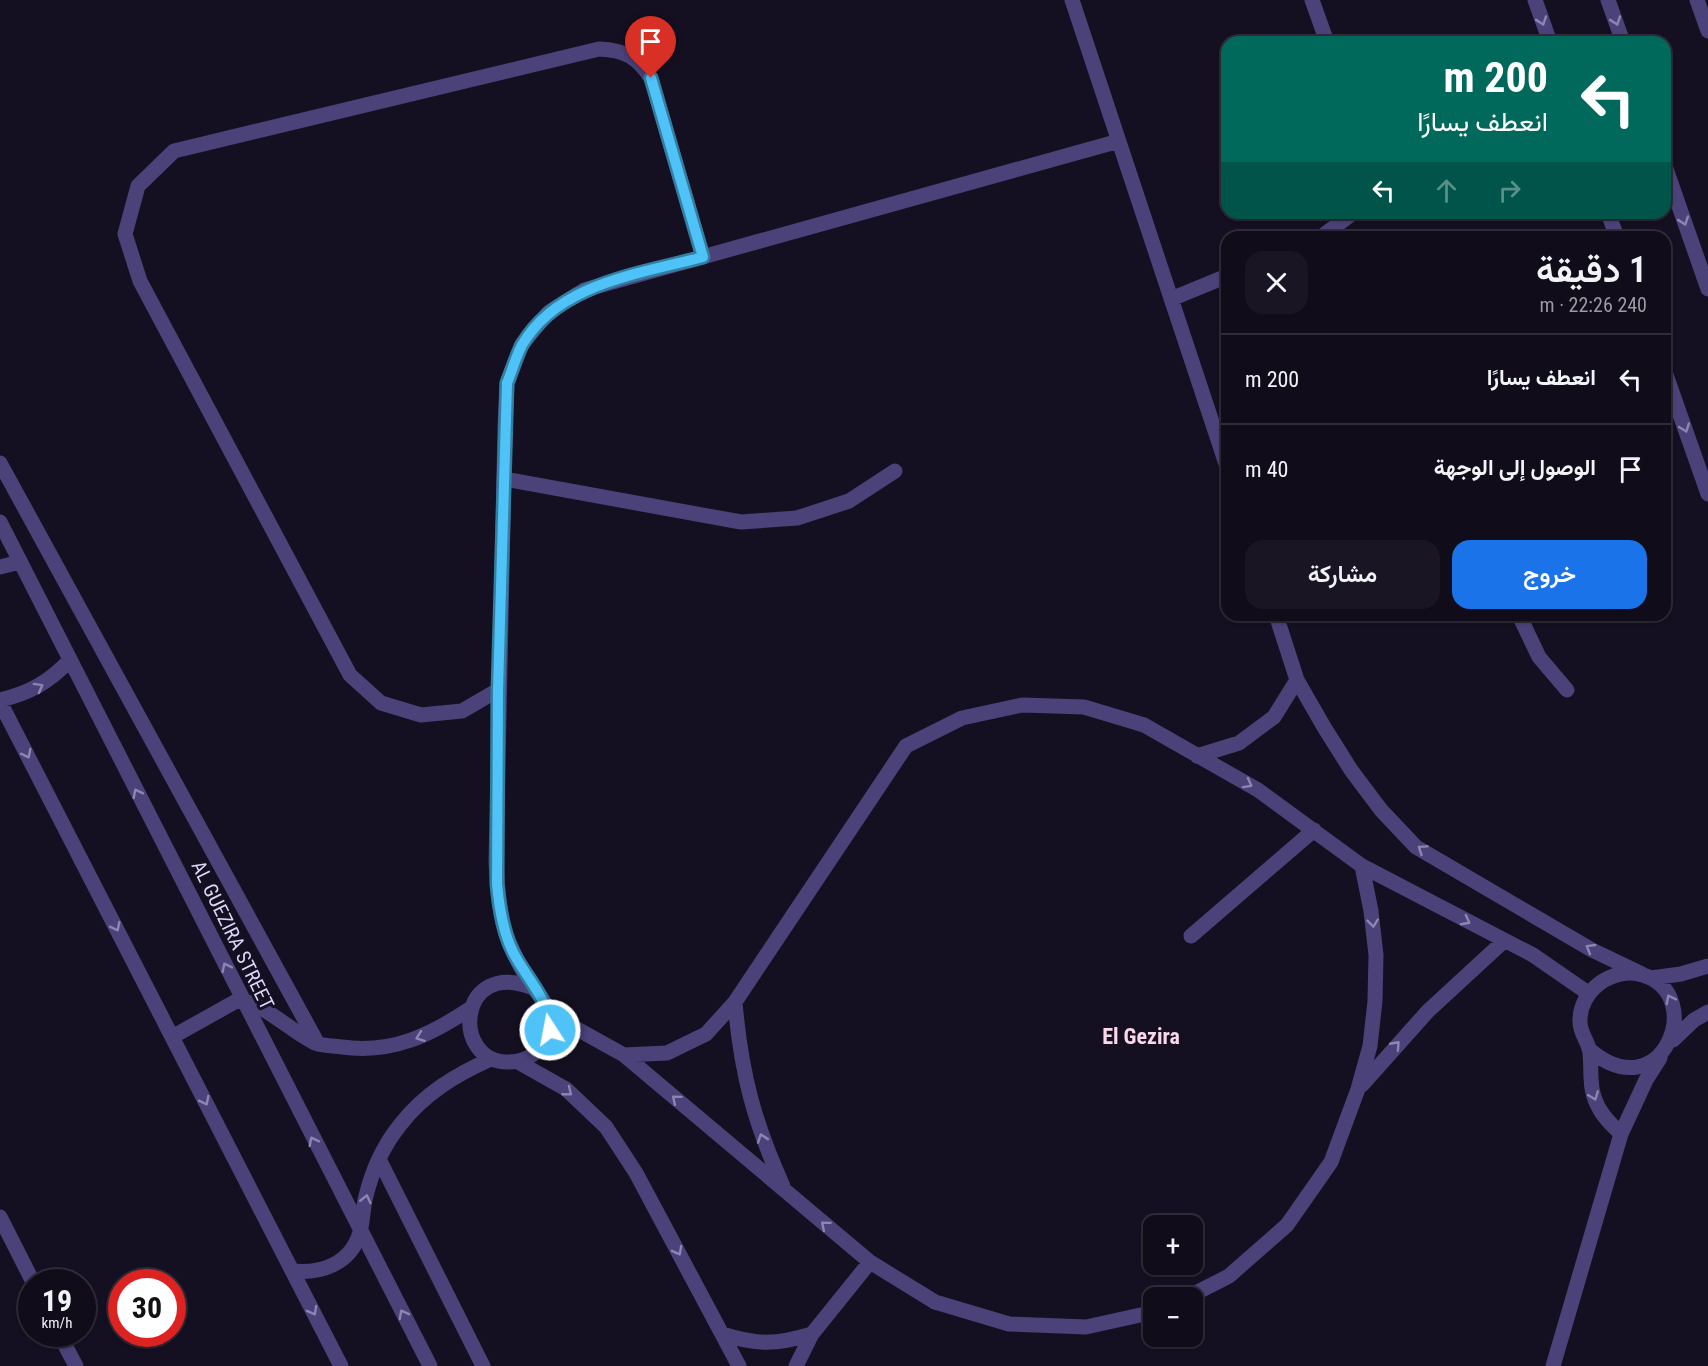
<!DOCTYPE html>
<html lang="ar">
<head>
<meta charset="utf-8">
<style>
  body { margin:0; font-family:"Roboto Condensed",Vazirmatn,sans-serif; background:#191522; color:#f1f3f6; direction:rtl; height:100vh; display:flex; flex-direction:column; font-size:22px; white-space:nowrap }
  * { box-sizing:border-box; margin:0 }
  p { font-size:20px; color:#9c9ba2 }
  .icon { flex:none; width:33px; height:33px; fill:none; stroke:currentColor; stroke-width:2; stroke-linecap:round; stroke-linejoin:round }
  .map { position:relative; flex:1; overflow:hidden; direction:ltr }
  .details { position:absolute; left:1221px; top:231px; width:450px; height:390px; display:flex; flex-direction:column; background:#100c19; border-radius:18px; box-shadow:0 2px 4px #0004,0 0 0 2px #302c38; direction:rtl }
  .details>* { flex:none }
  .banner { position:absolute; left:1221px; top:36px; width:450px; height:183px; border-radius:18px; box-shadow:0 2px 4px #0004,0 0 0 2px #302c38; direction:rtl; background:#00695c; color:#fff; overflow:hidden }
  .fabs { position:absolute; left:1143px; top:1215px; display:grid; gap:12px }
  .fabs a { display:grid; place-items:center; width:60px; height:60px; border-radius:12px; background:#100c19; box-shadow:0 2px 4px #0004,0 0 0 2px #302c38; font-size:30px }
  .speed { position:absolute; left:18px; top:1269px; display:flex; gap:12px; font-size:30px; font-weight:700; text-align:center }
  .speed>* { display:grid; place-content:center; width:78px; height:78px; border-radius:50%; background:#100c19; box-shadow:0 2px 4px #0004,0 0 0 2px #302c38; line-height:1 }
  .speed small { font-size:15px; font-weight:400 }
  .speed .limit { border:9px solid #d22; background:#fff; color:#111 }
  .pin { position:absolute; display:grid; place-items:center; width:51px; height:51px; color:#fff; margin:-62px -26px; border-radius:50% 50% 50% 0; rotate:-45deg; box-shadow:0 0 6px #0007 }
  .pin .icon { rotate:45deg }
  .me { position:absolute; width:66px; margin:-33px; rotate:349deg; stroke-linejoin:round; filter:drop-shadow(0 0 4px #0008) }
  .turn { display:flex; align-items:center; gap:21px; height:126px; padding:0 24px; font-size:27px }
  .turn .icon { width:78px; height:78px; stroke-width:2.5 }
  .turn b { display:block; font-size:42px; line-height:51px }
  .lanes { display:flex; align-items:center; height:57px; padding:0 24px; background:#0003; justify-content:center; gap:30px; direction:ltr }
  .lanes .off { opacity:.35 }
  .round { display:grid; place-items:center; flex:none; width:63px; height:63px; border-radius:18px; background:#191522 }
  .head { display:flex; align-items:center; justify-content:space-between; height:102px; padding:0 24px }
  h1 { font-size:36px; font-weight:600; line-height:45px }
  .primary-button { display:flex; gap:12px; margin-top:auto; padding:12px 24px }
  .primary-button a { flex:1; height:69px; border-radius:18px; background:#1a73e8; color:#fff; font-size:24px; font-weight:600; line-height:69px; text-align:center }
  .primary-button a+a { background:#191522; color:#f1f3f6 }
  ul { padding:0; list-style:none }
  li { display:flex; align-items:center; gap:18px; height:90px; padding:0 24px; border-top:2px solid #302c38 }
  li div { flex:1 }
  li b { display:block; font-size:22px }
  li em { font-style:normal }
  .map>svg:first-child { display:block }
  .lines { fill:none; stroke-linecap:round; stroke-linejoin:round }
  .minor { stroke:#4b4279; stroke-width:15 }
  .oneway { stroke:#8d85b3 }
  .route-casing { stroke:#337fa1; stroke-width:15 }
  .route { stroke:#4fc3f7; stroke-width:10 }
  .labels { text-anchor:middle; stroke-width:6; stroke-linejoin:round; paint-order:stroke }
  .street-label { font-size:20px; fill:#ded6f9; stroke:#151021 }
  .quarter-label { font-size:22px; font-weight:bold; fill:#fad7e9; stroke:#151021 }
</style>
</head>
<body>
<div class="map">
<svg width="1708" height="1366" viewBox="0 0 1708 1366">
  <rect width="100%" height="100%" fill="#151021"/>
  <g class="lines">
    <!-- minor -->
    <path class="minor" d="M1072,0L1227,467
      M1312,0L1327,42
      M1535,0L1550,42
      M1608,0L1623,42
      M1697,0L1708,31
      M1665,166L1708,289
      M1608,213L1617,237
      M1321,237L1353,213
      M1171,299L1227,276
      M1665,372L1708,494
      M0,463L318,1044
      M504,479L741,522L797,518L849,501L895,471
      M0,522L430,1366
      M0,567L20,562
      M1276,615L1297,680L1324,727L1351,770L1381,810L1416,847L1592,950L1642,974
      M1519,615L1539,657L1567,690
      M498,690L462,711L421,715L381,703L350,675L140,281L125,234L138,186L174,151L599,49C625,50 637,57 651,78L703,257
      M0,700C30,693 49,682 70,660
      M0,702L341,1366
      M1197,756L1239,743L1274,717L1297,680
      M1191,936L1314,830
      M1651,978L1681,974L1708,966
      M533,988C458,957 450,1062 508,1062C518,1062 529,1059 537,1051C546,1041 553,1028 550,1014C547,1002 539,996 533,987C525,976 518,963 513,951C499,924 498,892 496,862L505,425L507,383L522,344L549,312L584,290L1119,141
      M735,1002C741,1073 754,1122 783,1186
      M550,1014L624,1055L870,1262L935,1302L1009,1324L1086,1327L1154,1312
      M172,1037L240,999C268,1007 289,1030 315,1043C323,1046 334,1046 342,1047C392,1054 431,1035 471,1008
      M1673,1040L1694,1020L1708,1012
      M1590,1050C1662,1111 1708,995 1643,975C1613,966 1579,990 1580,1022C1580,1034 1589,1042 1590,1053C1592,1074 1588,1090 1600,1110C1605,1119 1614,1127 1621,1134
      M624,1055L667,1053L706,1034L735,1002L906,746L962,718L1022,705L1084,707L1144,725L1258,790L1362,866L1533,955L1588,993
      M518,1062L566,1089L606,1127L636,1173L739,1366
      M1362,1085L1428,1011L1504,941
      M379,1159L483,1366
      M0,1217L33,1282
      M292,1271C321,1274 351,1264 360,1232C363,1220 363,1207 366,1196C372,1171 384,1145 400,1125C424,1094 455,1075 491,1059
      M1186,1298L1229,1276L1287,1225L1331,1162L1358,1089L1370,1046L1375,1001L1376,955L1371,911L1362,866
      M59,1334L76,1366
      M722,1334C757,1345 776,1345 812,1334
      M796,1366L812,1334L870,1262
      M1553,1366L1621,1134L1646,1080L1660,1058"/>
  </g>
  <!-- one-way arrows -->
  <defs><path id="oneway-chevron" d="M-2-3.5L2.5 0L-2 3.5" fill="none" stroke-width="1.6" stroke-linecap="round" stroke-linejoin="round" transform="scale(1.5)"/></defs>
  <g class="oneway">
    <use href="#oneway-chevron" transform="translate(1542 21) rotate(71)"/>
    <use href="#oneway-chevron" transform="translate(1616 21) rotate(71)"/>
    <use href="#oneway-chevron" transform="translate(1684 221) rotate(71)"/>
    <use href="#oneway-chevron" transform="translate(1685 428) rotate(70)"/>
    <use href="#oneway-chevron" transform="translate(39 687) rotate(-29)"/>
    <use href="#oneway-chevron" transform="translate(27 754) rotate(63)"/>
    <use href="#oneway-chevron" transform="translate(1248 784) rotate(29)"/>
    <use href="#oneway-chevron" transform="translate(137 793) rotate(-117)"/>
    <use href="#oneway-chevron" transform="translate(1422 849) rotate(-146)"/>
    <use href="#oneway-chevron" transform="translate(1466 921) rotate(28)"/>
    <use href="#oneway-chevron" transform="translate(1373 923) rotate(84)"/>
    <use href="#oneway-chevron" transform="translate(116 927) rotate(63)"/>
    <use href="#oneway-chevron" transform="translate(1590 948) rotate(-150)"/>
    <use href="#oneway-chevron" transform="translate(226 967) rotate(-116)"/>
    <use href="#oneway-chevron" transform="translate(1670 999) rotate(-117)"/>
    <use href="#oneway-chevron" transform="translate(420 1037) rotate(160)"/>
    <use href="#oneway-chevron" transform="translate(1396 1045) rotate(-48)"/>
    <use href="#oneway-chevron" transform="translate(568 1092) rotate(39)"/>
    <use href="#oneway-chevron" transform="translate(1594 1096) rotate(69)"/>
    <use href="#oneway-chevron" transform="translate(676 1099) rotate(-140)"/>
    <use href="#oneway-chevron" transform="translate(205 1101) rotate(63)"/>
    <use href="#oneway-chevron" transform="translate(762 1138) rotate(-109)"/>
    <use href="#oneway-chevron" transform="translate(313 1141) rotate(-117)"/>
    <use href="#oneway-chevron" transform="translate(366 1199) rotate(-77)"/>
    <use href="#oneway-chevron" transform="translate(825 1225) rotate(-140)"/>
    <use href="#oneway-chevron" transform="translate(678 1251) rotate(62)"/>
    <use href="#oneway-chevron" transform="translate(313 1311) rotate(62)"/>
    <use href="#oneway-chevron" transform="translate(403 1314) rotate(-118)"/>
  </g>
  <g class="lines">
    <!-- route casing -->
    <g class="route-casing">
      <path id="route" d="M550,1030C550,1000 526,978 513,952C503,932 499,906 497,884L498,690L507,383C512,371 516,356 522,345C558,283 640,274 703,257L651,78"/>
    </g>
    <!-- route -->
    <use href="#route" class="route"/>
  </g>
  <g class="labels">
    <!-- street labels -->
    <g class="street-label">
      <text transform="translate(233 935) rotate(64)" y="7">AL GUEZIRA STREET</text>
    </g>
    <!-- quarter labels -->
    <g class="quarter-label">
      <text x="1141" y="1044">El Gezira</text>
    </g>
  </g>
</svg>
<div class="fabs">
<a>+</a>
<a>−</a>
</div>
<div class="speed"><div>19<small>km/h</small></div><div class="limit">30</div></div>
<div class="pin" style="left:651px;top:78px;background:#d93025"><svg class="icon" aria-label="arrive" viewBox="0 0 24 24"><path d="M6 21V4h12l-3 4 3 4H6"/></svg></div>
<svg class="me" style="left:550px;top:1030px" viewBox="-20 -20 40 40"><circle r="17" fill="#4fc3f7" stroke="#fff" stroke-width="3"/><path d="M0-11L8 9 0 5-8 9z" fill="#fff"/></svg>
<div class="banner">
<div class="turn"><svg class="icon" aria-label="left" viewBox="0 0 24 24"><path d="M17 20v-9H6M10 6l-5 5 5 5"/></svg><div><b>200 m</b>انعطف يسارًا</div></div>
<div class="lanes"><svg class="icon" aria-label="left" viewBox="0 0 24 24"><path d="M17 20v-9H6M10 6l-5 5 5 5"/></svg><svg class="icon off" aria-label="ahead" viewBox="0 0 24 24"><path d="M12 20V5M6 11l6-6 6 6"/></svg><svg class="icon off" aria-label="right" viewBox="0 0 24 24"><path d="M7 20v-9h11M14 6l5 5-5 5"/></svg></div>
</div>
<section class="details">
<div class="head"><div><h1>1 دقيقة</h1><p>240 m · 22:26</p></div><a class="round"><svg class="icon" aria-label="close" viewBox="0 0 24 24"><path d="M6 6l12 12M18 6L6 18"/></svg></a></div>
<ul>
<li><svg class="icon" aria-label="left" viewBox="0 0 24 24"><path d="M17 20v-9H6M10 6l-5 5 5 5"/></svg><div><b>انعطف يسارًا</b></div><em>200 m</em></li>
<li><svg class="icon" aria-label="arrive" viewBox="0 0 24 24"><path d="M6 21V4h12l-3 4 3 4H6"/></svg><div><b>الوصول إلى الوجهة</b></div><em>40 m</em></li>
</ul>
<div class="primary-button"><a>خروج</a><a>مشاركة</a></div>
</section>
</div>
</body>
</html>
